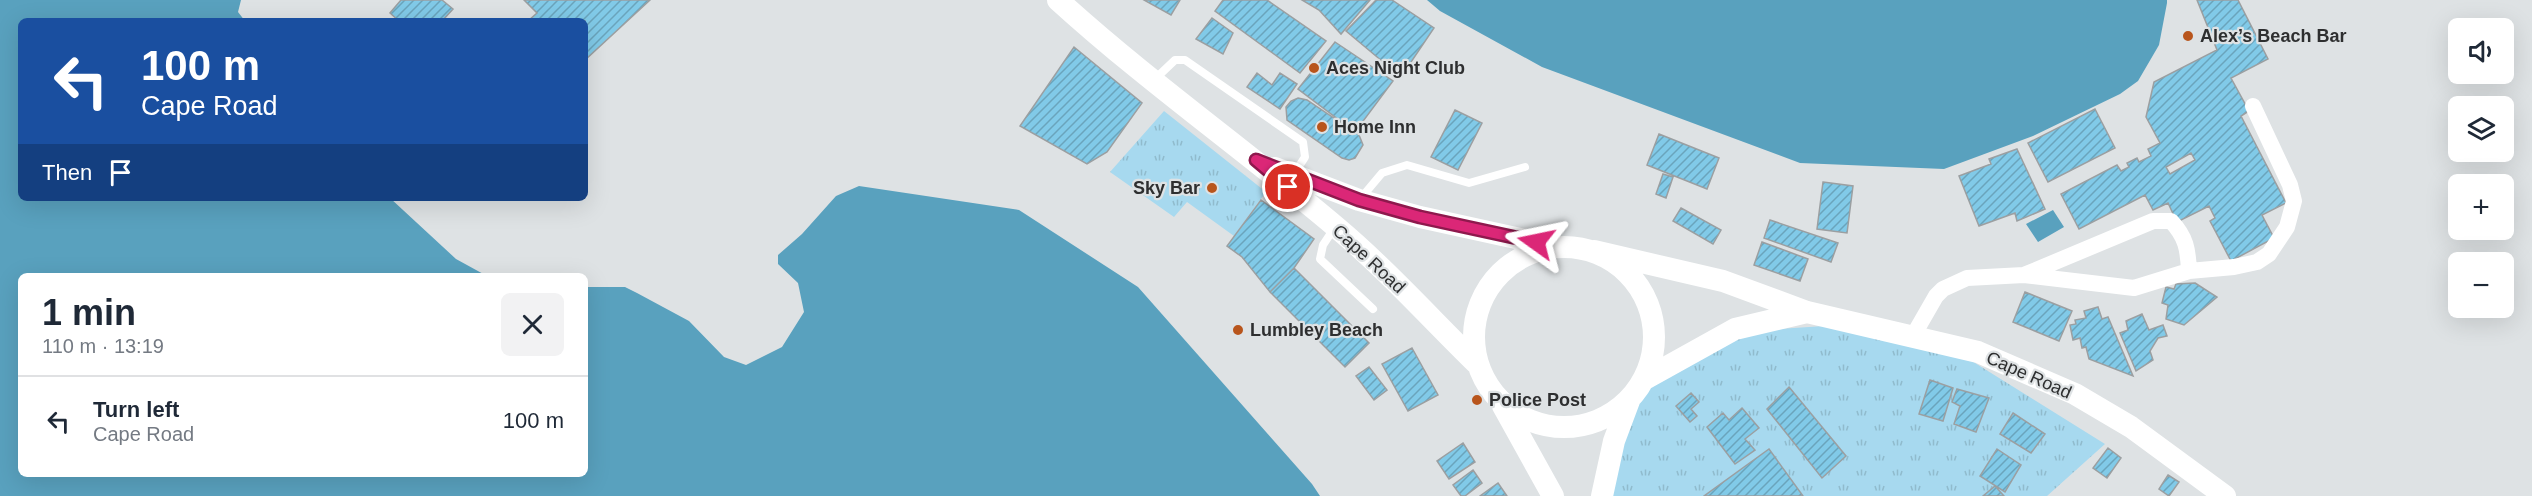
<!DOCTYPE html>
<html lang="en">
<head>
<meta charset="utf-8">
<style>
  body { margin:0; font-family:Arial,sans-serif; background:#f2f2f3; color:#1f2937; height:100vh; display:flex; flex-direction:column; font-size:22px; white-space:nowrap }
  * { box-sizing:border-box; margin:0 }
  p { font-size:20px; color:#747a83 }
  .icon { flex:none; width:33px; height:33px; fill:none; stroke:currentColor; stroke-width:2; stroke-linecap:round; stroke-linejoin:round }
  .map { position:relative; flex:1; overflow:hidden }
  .panel { position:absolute; left:18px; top:273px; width:570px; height:204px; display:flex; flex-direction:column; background:#fff; border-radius:9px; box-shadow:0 6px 24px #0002 }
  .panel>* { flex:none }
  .guide { position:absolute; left:18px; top:18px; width:570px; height:183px; border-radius:9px; box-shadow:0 6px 24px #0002; background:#1a4fa0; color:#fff; overflow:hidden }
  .controls { position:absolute; left:2448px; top:18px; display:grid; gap:12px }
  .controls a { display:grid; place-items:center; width:66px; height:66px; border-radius:9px; background:#fff; box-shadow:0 6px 24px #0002; font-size:30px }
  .pin { position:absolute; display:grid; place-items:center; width:51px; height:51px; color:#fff; margin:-26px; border:3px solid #fff; border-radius:50%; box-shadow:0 2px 6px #0007 }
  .me { position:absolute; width:66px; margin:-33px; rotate:282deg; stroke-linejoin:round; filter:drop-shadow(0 0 4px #0008) }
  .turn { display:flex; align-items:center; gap:21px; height:126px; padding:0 24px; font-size:27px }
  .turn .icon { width:78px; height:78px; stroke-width:2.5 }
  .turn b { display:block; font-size:42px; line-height:51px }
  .then { display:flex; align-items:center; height:57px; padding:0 24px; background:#0003; gap:12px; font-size:22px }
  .round { display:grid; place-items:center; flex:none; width:63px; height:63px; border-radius:9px; background:#f2f2f3 }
  .head { display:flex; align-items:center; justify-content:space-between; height:102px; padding:0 24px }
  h1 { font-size:36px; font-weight:700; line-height:45px }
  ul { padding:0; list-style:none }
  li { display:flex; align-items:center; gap:18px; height:90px; padding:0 24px; border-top:2px solid #e0e1e3 }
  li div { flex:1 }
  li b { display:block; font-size:22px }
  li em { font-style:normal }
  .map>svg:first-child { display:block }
  .grass { fill:url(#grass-tufts) }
  .water { fill:#59a1be }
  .building { fill:url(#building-hatch); stroke:#9b9fa1; stroke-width:1.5; fill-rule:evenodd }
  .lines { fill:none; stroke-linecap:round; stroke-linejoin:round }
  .lane { stroke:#fff; stroke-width:8 }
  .street { stroke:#fff; stroke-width:16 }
  .secondary { stroke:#fff; stroke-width:22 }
  .route-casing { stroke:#8e194d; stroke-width:15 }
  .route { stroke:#db2777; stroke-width:10 }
  .poi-dot { fill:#b8551c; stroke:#dee2e4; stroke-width:2 }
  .labels { text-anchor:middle; stroke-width:4.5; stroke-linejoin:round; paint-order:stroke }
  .poi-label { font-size:18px; font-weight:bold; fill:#2e2f30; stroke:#dee2e4; text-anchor:start }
  .street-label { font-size:18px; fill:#2e2f30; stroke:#dee2e4 }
</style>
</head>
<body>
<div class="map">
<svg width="2532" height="496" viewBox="0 0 2532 496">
  <defs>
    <pattern id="grass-tufts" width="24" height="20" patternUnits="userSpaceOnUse" patternTransform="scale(1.5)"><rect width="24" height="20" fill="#a7d9ef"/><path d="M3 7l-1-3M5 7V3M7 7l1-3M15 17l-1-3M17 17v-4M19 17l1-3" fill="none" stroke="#90bbcd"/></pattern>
    <pattern id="building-hatch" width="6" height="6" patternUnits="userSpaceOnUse" patternTransform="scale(1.5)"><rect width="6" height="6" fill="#81cae8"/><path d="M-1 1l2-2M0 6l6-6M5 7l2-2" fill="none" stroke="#6aa4bc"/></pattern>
  </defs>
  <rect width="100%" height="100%" fill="#dee2e4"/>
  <!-- grass -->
  <path class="grass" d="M1164,111L1266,192L1234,236L1187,202L1174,217L1110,172Z
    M1840,325L1967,358L2105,444L2047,496H1598L1644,389L1744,331Z"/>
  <!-- water -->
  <path class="water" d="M0,0H241L238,12L245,21H21V198H390L456,259L487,276H21V474H585V287H625L637,293L689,321L724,357L746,365L782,347L804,312L798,283L778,264V255L802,234L836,196L859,186L1019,210L1138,287L1312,484L1320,496H0Z
    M1427,0H2167V3L2159,45L2138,81L2120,94L2033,136L1944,169L1800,163L1542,67L1440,11Z
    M2053,210L2064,227L2038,242L2026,224Z"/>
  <!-- building -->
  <path class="building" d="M401,0H442L453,9L442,21H399L390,13Z
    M524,0H650L585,60V21H528L537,13Z
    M1144,0H1180L1171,15Z
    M1223,0H1267L1326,41L1300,73L1215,11Z
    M1302,0H1370L1341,34L1319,10Z
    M1376,0H1392L1434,28L1401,77L1346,31Z
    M2197,0H2238L2268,59L2231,78L2249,111L2241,116L2286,203L2262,215L2274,238L2231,261L2210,221L2215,218L2209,206L2177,222L2168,203L2153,210L2145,195L2079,229L2061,194L2117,165L2121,171L2129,167L2127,163L2137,158L2139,162L2151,156L2148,149L2160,143L2146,117L2154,82L2217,50ZM2191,153L2195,160L2170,174L2166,167Z
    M1212,18L1233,33L1223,54L1196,39Z
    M1335,42L1393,81L1355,132L1298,89Z
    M1074,47L1142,103L1107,152L1087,164L1020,126Z
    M1257,73L1272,85L1280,73L1297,84L1280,109L1247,87Z
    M1298,98L1307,100L1359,135L1363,145L1355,158L1349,160L1342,158L1287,120L1286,107L1291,101Z
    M2095,109L2115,148L2048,182L2028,143Z
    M1455,110L1482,123L1458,170L1431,157Z
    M1659,134L1719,158L1707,189L1647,165Z
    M2017,149L2045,209L2017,221L2015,213L1979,226L1959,176L1991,164L1989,159Z
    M1663,174L1673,177L1666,198L1656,194Z
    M1823,182L1853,186L1847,233L1817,229Z
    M1261,200L1314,239L1294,268L1270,292L1242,257L1227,246Z
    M1681,208L1721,230L1713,244L1673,221Z
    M1770,220L1838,243L1831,262L1764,238Z
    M1762,242L1808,259L1800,281L1754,265Z
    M1294,268L1369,343L1345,367L1270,292Z
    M2195,283L2217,297L2184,325L2166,319L2168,305L2162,303L2166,287L2174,289L2176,284Z
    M2025,292L2072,311L2059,341L2013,322Z
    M2098,307L2102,319L2108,317L2133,376L2089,359L2086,347L2082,348L2080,338L2073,340L2070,325L2076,324L2075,320L2086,318L2084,311Z
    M2142,314L2149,330L2163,325L2167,336L2158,338L2150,351L2153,360L2136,371L2120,333L2128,330L2126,321Z
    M1412,348L1438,395L1408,411L1382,364Z
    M1369,367L1387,390L1374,400L1356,376Z
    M1930,380L1953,388L1943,421L1919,414Z
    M1789,387L1846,456L1822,478L1767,409Z
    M1957,389L1989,398L1976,432L1954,424L1960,406L1952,402Z
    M1691,393L1699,402L1691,409L1697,416L1690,422L1676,406Z
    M1742,408L1759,428L1745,439L1755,450L1735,464L1707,427L1723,413L1729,420Z
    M2013,413L2045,434L2031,453L2000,434Z
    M1463,443L1475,462L1449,479L1437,461Z
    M2108,448L2121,458L2107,478L2093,468Z
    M1769,449L1803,496H1704Z
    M1997,449L2021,465L2005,492L1980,476Z
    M1473,470L1482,483L1465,496H1461L1453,485Z
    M2168,475L2179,482L2169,496L2159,489Z
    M1498,483L1507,496H1480Z
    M1995,486L2004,496H1983Z"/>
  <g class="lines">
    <!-- lane -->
    <path class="lane" d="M1155,79L1175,60H1185L1303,142L1305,157L1294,174
      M1361,198L1382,173L1407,165L1469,183L1525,167
      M1335,227L1323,245L1320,259L1373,309"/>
    <!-- street -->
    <path class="street" d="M2024,275L2153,221H2171C2186,237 2188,249 2189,271
      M1913,336L1936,296L1943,289L1967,278L2024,275L2134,288L2189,271L2234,267L2257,262L2269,254L2287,227L2294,201L2290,185L2253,106"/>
    <!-- secondary -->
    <path class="secondary" d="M1058,0C1147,81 1245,150 1336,227C1386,269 1430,318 1476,363
      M1275,168L1359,200L1420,217L1552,246
      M1474 337a90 90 0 1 1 180 0a90 90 0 1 1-180 0Z
      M1594,251L1723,281L1807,312L1978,352L2075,394L2131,427L2225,496
      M1645,379L1735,329L1807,312
      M1503,406L1553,496
      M1602,496L1614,441L1629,401"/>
  </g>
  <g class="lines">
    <!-- route casing -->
    <g class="route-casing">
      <path id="route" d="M1288,187L1256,160L1359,200L1420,217L1536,242"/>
    </g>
    <!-- route -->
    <use href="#route" class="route"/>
  </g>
  <!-- markers -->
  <g class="poi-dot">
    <circle cx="2188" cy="36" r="6"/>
    <circle cx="1314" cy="68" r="6"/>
    <circle cx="1322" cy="127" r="6"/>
    <circle cx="1212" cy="188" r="6"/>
    <circle cx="1238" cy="330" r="6"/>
    <circle cx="1477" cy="400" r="6"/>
  </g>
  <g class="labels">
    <!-- poi labels -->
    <g class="poi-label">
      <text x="2200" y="42">Alex’s Beach Bar</text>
      <text x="1326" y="74">Aces Night Club</text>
      <text x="1334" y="133">Home Inn</text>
      <text x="1200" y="194" text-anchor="end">Sky Bar</text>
      <text x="1250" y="336">Lumbley Beach</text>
      <text x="1489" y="406">Police Post</text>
    </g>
    <!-- street labels -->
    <g class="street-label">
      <text transform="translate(1369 259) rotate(43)" y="6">Cape Road</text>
      <text transform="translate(2029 375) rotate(24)" y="6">Cape Road</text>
    </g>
  </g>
</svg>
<div class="controls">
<a><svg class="icon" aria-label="sound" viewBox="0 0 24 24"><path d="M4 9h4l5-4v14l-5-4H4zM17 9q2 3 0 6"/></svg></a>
<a><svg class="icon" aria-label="layers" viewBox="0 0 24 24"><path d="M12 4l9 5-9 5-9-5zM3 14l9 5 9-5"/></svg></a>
<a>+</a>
<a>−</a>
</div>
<div class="pin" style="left:1288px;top:187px;background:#d93025"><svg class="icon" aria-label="arrive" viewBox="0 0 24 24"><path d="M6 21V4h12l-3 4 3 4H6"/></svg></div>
<svg class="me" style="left:1536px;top:242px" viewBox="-20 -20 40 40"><path d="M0-17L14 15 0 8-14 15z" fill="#db2777" stroke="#fff" stroke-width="4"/></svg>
<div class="guide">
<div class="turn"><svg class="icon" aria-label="left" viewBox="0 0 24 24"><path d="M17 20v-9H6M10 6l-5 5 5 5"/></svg><div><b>100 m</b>Cape Road</div></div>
<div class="then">Then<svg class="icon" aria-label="arrive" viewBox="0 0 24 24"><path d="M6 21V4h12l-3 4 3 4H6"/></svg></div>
</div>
<section class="panel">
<div class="head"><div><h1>1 min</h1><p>110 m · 13:19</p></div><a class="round"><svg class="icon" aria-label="close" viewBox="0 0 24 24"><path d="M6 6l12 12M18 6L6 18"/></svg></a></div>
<ul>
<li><svg class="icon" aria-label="left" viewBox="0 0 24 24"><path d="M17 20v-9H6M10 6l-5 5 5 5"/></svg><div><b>Turn left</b><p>Cape Road</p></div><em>100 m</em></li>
</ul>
</section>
</div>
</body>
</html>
